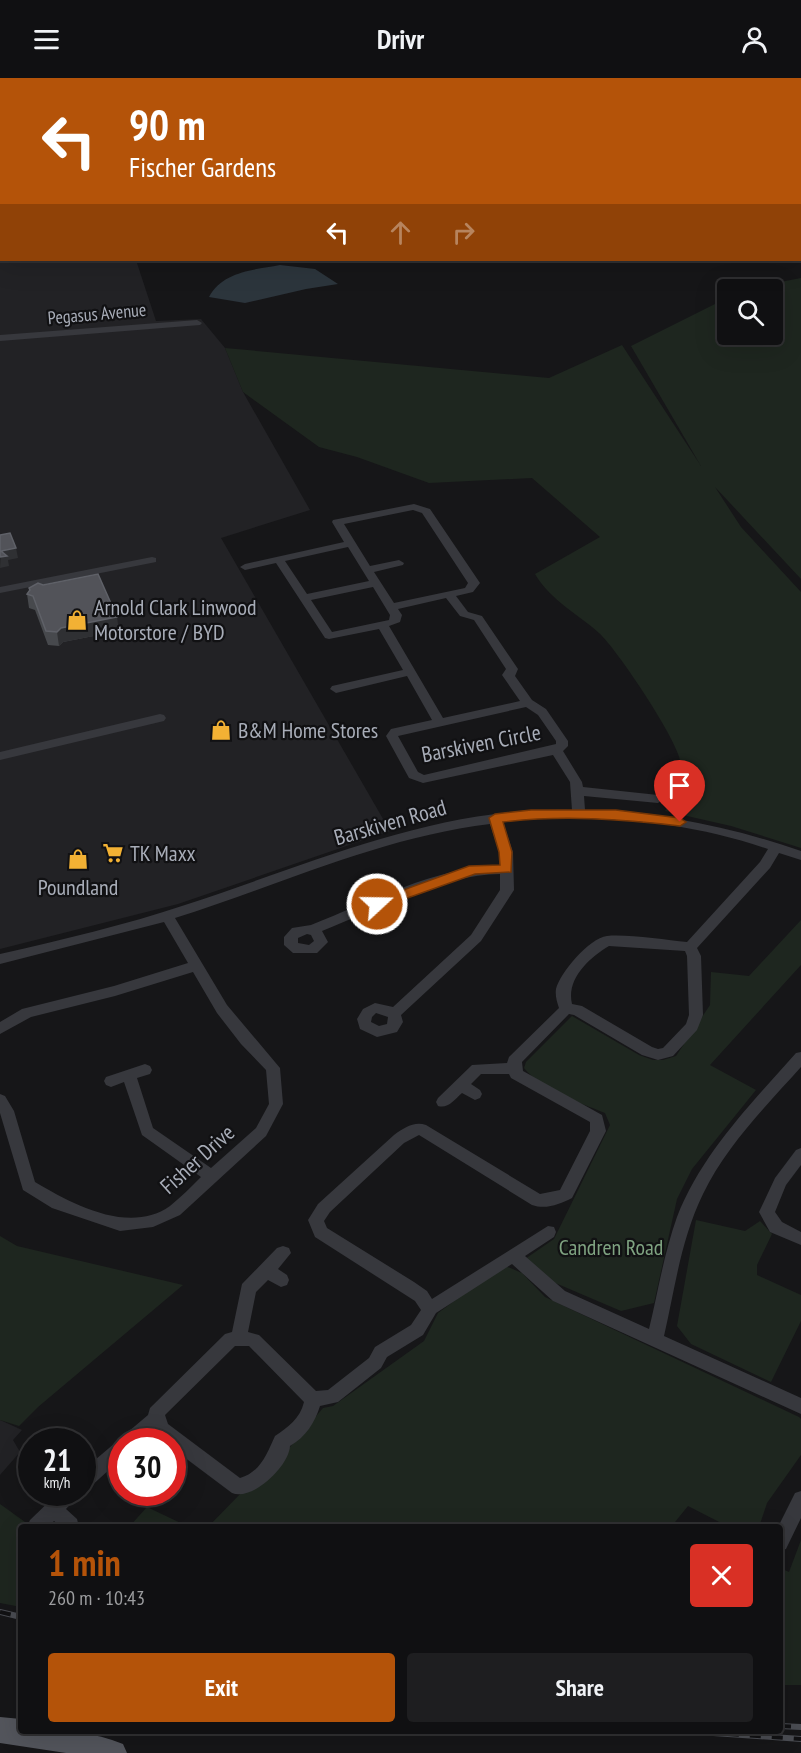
<!DOCTYPE html>
<html lang="en">
<head>
<meta charset="utf-8">
<style>
  body { margin:0; font-family:"PT Sans Narrow",sans-serif; background:#1e1e20; color:#f1f3f6; height:100vh; display:flex; flex-direction:column; font-size:22px; white-space:nowrap }
  * { box-sizing:border-box; margin:0 }
  p { font-size:20px; color:#9c9d9f }
  .icon { flex:none; width:33px; height:33px; fill:none; stroke:currentColor; stroke-width:2; stroke-linecap:round; stroke-linejoin:round }
  .map { position:relative; flex:1; overflow:hidden }
  .sheet { position:absolute; left:18px; top:1446px; width:765px; height:210px; display:flex; flex-direction:column; background:#101012; border-radius:6px; box-shadow:0 6px 24px #0002,0 0 0 2px #303032 }
  .sheet>* { flex:none }
  .guide { position:absolute; left:0px; top:0px; width:801px; height:183px; box-shadow:0 6px 24px #0002,0 0 0 2px #303032; background:#b45309; color:#fff; overflow:hidden }
  .buttons { position:absolute; left:717px; top:201px; display:grid; gap:12px }
  .buttons a { display:grid; place-items:center; width:66px; height:66px; border-radius:6px; background:#101012; box-shadow:0 6px 24px #0002,0 0 0 2px #303032; font-size:30px }
  .speed { position:absolute; left:18px; top:1350px; display:flex; gap:12px; font-size:30px; font-weight:700; text-align:center }
  .speed>* { display:grid; place-content:center; width:78px; height:78px; border-radius:50%; background:#101012; box-shadow:0 6px 24px #0002,0 0 0 2px #303032; line-height:1 }
  .speed small { font-size:15px; font-weight:400 }
  .speed .limit { border:9px solid #d22; background:#fff; color:#111 }
  .pin { position:absolute; display:grid; place-items:center; width:51px; height:51px; color:#fff; margin:-62px -26px; border-radius:50% 50% 50% 0; rotate:-45deg; box-shadow:0 0 6px #0007 }
  .pin .icon { rotate:45deg }
  .me { position:absolute; width:66px; margin:-33px; rotate:69deg; stroke-linejoin:round; filter:drop-shadow(0 0 4px #0008) }
  .turn { display:flex; align-items:center; gap:21px; height:126px; padding:0 30px; font-size:27px }
  .turn .icon { width:78px; height:78px; stroke-width:2.5 }
  .turn b { display:block; font-size:42px; line-height:51px }
  .lanes { display:flex; align-items:center; height:57px; padding:0 30px; background:#0003; justify-content:center; gap:30px; direction:ltr }
  .lanes .off { opacity:.35 }
  .round { display:grid; place-items:center; flex:none; width:63px; height:63px; border-radius:6px; background:#1e1e20 }
  .head { display:flex; align-items:center; justify-content:space-between; height:102px; padding:0 30px }
  h1 { font-size:36px; font-weight:700; line-height:45px; color:#b45309 }
  .cta { display:flex; gap:12px; margin-top:auto; padding:12px 30px }
  .cta a { flex:1; height:69px; border-radius:6px; background:#b45309; color:#fff; font-size:24px; font-weight:700; line-height:69px; text-align:center }
  .cta a+a { background:#1e1e20; color:#f1f3f6 }
  header { display:flex; justify-content:space-between; align-items:center; height:78px; padding:0 30px; background:#101012; font-size:27px; font-weight:700 }
  .map>svg:first-child { display:block }
  .built { fill:#222225 }
  .green { fill:#1e261f }
  .water { fill:#2c353c }
  .lines { fill:none; stroke-linecap:round; stroke-linejoin:round }
  .river { fill:#2c353c; fill-rule:evenodd }
  .minor { fill:#37383d; fill-rule:evenodd }
  .major { fill:#53555c; fill-rule:evenodd }
  .highway { fill:#63666e; fill-rule:evenodd }
  .rail-casing { stroke:#4a4c52; stroke-width:6 }
  .rail { stroke:#111113; stroke-width:4; stroke-dasharray:11; stroke-linecap:butt }
  .wall { fill:#47494d }
  .shaded-wall { fill:#2f3033 }
  .building { fill:#525359; stroke:#5f6168; stroke-width:1.5 }
  .route { fill:#b45309; stroke:#753606; stroke-width:1.5 }
  .labels { text-anchor:middle; stroke-width:4.5; stroke-linejoin:round; paint-order:stroke }
  .far-street-label { font-size:18px; fill:#a8adb8; stroke:#111113 }
  .poi-label { font-size:22px; fill:#a8adb8; stroke:#111113; text-anchor:start }
  .street-label { font-size:22px; fill:#a8adb8; stroke:#111113 }
  .park-label { font-size:22px; fill:#7fa381; stroke:#111113 }
</style>
</head>
<body>
<header><svg class="icon" aria-label="menu" viewBox="0 0 24 24"><path d="M4 6h16M4 12h16M4 18h16"/></svg>Drivr<svg class="icon" aria-label="person" viewBox="0 0 24 24"><circle cx="12" cy="8" r="4"/><path d="M4 21q1-7 8-7t8 7"/></svg></header>
<div class="map">
<svg width="801" height="1675" viewBox="0 0 801 1675">
  <rect width="100%" height="100%" fill="#161618"/>
  <!-- built -->
  <path class="built" d="M0,160L2,182H136L156,243L201,241L225,270L243,314L310,432L221,460L390,753L178,826L0,871Z
    M0,1342L22,1352L13,1362L20,1374L0,1397Z"/>
  <!-- green -->
  <path class="green" d="M801,200V501L715,409L741,449L801,514V770L731,748L665,733C675,718 681,705 681,687C681,666 616,570 599,555C577,535 551,523 535,496L600,459L532,400L429,405L357,379L319,369L243,314L225,270L549,300L622,267L701,388L631,268L727,220L728,256H772V212L744,211Z
    M801,842V887L710,987L756,1012L692,1091L677,1121L654,1225L621,1233L553,1204L525,1181L554,1161L610,1047L605,1035C578,1024 543,1013 524,990L526,984L572,938L639,977L653,982H663L676,978L710,927L711,894L749,898Z
    M696,1142L745,1153L760,1143L772,1156L757,1187V1197L801,1217V1243L771,1304L691,1266L677,1248Z
    M0,1158L17,1168L183,1207L38,1329L19,1348L0,1342Z
    M503,1187L522,1195L545,1219L799,1339L801,1341V1377L767,1425L759,1449H729L688,1428L671,1449H208L242,1414L257,1408L323,1330L333,1328L424,1263L438,1235Z
    M0,1426L32,1449H21V1529L0,1525Z
    M147,1429L189,1449H129Z
    M801,1462V1607H780V1490L789,1494Z"/>
  <!-- water -->
  <path class="water" d="M280,187L315,191L338,206L306,211L245,225L209,219C223,193 254,192 280,187Z"/>
  <g class="lines">
    <!-- river -->
    <path class="river" d="M75,0H85V2H75Z
      M180,0H205L206,2H179Z
      M529,0H541L528,2Z"/>
    <!-- minor -->
    <path class="minor" d="M0,115H2V119H0Z
      M800,126H801V130H800Z
      M197,242L202,245L200,247L0,263V257Z
      M414,426L430,431L480,505L473,514L456,518L468,534L482,538L518,591L515,598L532,622L546,631L568,663V668L563,673L582,704L583,709L658,717L664,721L658,725L584,718L585,732C660,734 731,749 801,773V782L779,775L770,790L697,870L701,878L703,937L697,952L673,978L658,982L642,977L574,937L569,936L522,984L523,993L602,1037L606,1053L572,1120C560,1126 546,1132 532,1127L419,1057L404,1065L330,1134L324,1143L327,1150L414,1204L427,1213L432,1221L548,1148L554,1149L556,1154L554,1159L525,1178L565,1213L649,1251C658,1214 664,1175 677,1139C702,1075 751,1026 796,975L801,974V989C766,1028 726,1068 703,1116C681,1161 675,1210 664,1258L801,1320V1336L553,1223L512,1186L436,1235L423,1257L387,1279L381,1290L338,1324L320,1328C315,1344 306,1359 290,1368C289,1388 253,1423 232,1415L172,1370V1364H164L153,1353L141,1364H122V1380L88,1411L82,1413V1393L148,1337L150,1330L225,1256L232,1254L242,1206L277,1170L283,1168L289,1170L291,1175L278,1191L287,1197L289,1202L287,1207L281,1209L268,1202L256,1214L248,1254L259,1257L316,1313L328,1312L369,1280L375,1269L411,1247L421,1232L415,1223L315,1159L308,1142L318,1126L394,1057C404,1050 414,1043 426,1047L540,1116L560,1112L590,1053V1044L511,1000L509,996H481L471,1006L480,1012L482,1016L480,1020L475,1022L462,1015C454,1022 448,1031 438,1028L436,1024L438,1020L472,987L507,985L509,979L559,930C557,924 555,917 556,911C560,895 589,860 607,858C627,856 665,862 687,864L760,784L768,771C684,743 591,733 503,744L513,774L514,812L481,863L401,937L403,944L397,954L377,959L360,951L357,941L363,931L375,925L393,929L471,857L500,812V796C441,797 377,831 322,853L328,864L317,875H293L284,867V859L292,850L311,847C369,824 437,789 500,787L499,774L490,746C381,759 280,807 175,840L227,927L280,990L283,1026L266,1058L180,1137L153,1149L120,1153L52,1130L23,1112L0,1035V1016L5,1018L14,1033L35,1104C72,1126 129,1157 170,1128C181,1119 191,1109 201,1099L142,1057L124,1004L111,1009L106,1007L104,1003L106,999L145,986L150,988L152,992L150,996L137,1000L153,1050L211,1090L256,1050L269,1026L266,992L241,966L217,935L193,894L115,918L31,939L0,956V944L22,931L114,908L188,885L164,844L0,886V876C62,862 125,847 185,827C311,786 437,728 572,732L570,704L553,677L423,705L409,700L386,658L391,651L432,642L407,598L336,615L330,611L332,608L403,592L379,551L329,561L325,560L276,485L245,492L240,489L245,486L344,464L332,444L333,442ZM413,432L422,435L468,505L465,510L394,525L374,494L403,487L404,485L399,482L370,488L344,446ZM348,469L369,503L307,516L285,483ZM373,509L390,537L389,542L332,554L311,522ZM446,520L460,538L474,542L506,591L502,597L520,623L443,640L389,548L400,544L402,537L398,531ZM526,629L538,637L556,663V666L424,697L418,694L398,658ZM307,856L311,857L314,863L309,867L298,865V860ZM609,868L685,873L687,878L689,937L686,946L663,970L658,971L652,969L582,928L572,926C566,901 589,880 609,868ZM376,935L388,939L387,946L379,948L371,944L372,939ZM235,1268H249L304,1324C300,1341 288,1349 275,1358C267,1375 261,1394 240,1400L168,1346L165,1337Z
      M152,479L156,480V484L0,515V509Z
      M160,636L164,637L166,640L164,643L0,682V674Z
      M801,1070V1087L786,1107L775,1134L782,1144L801,1154V1167L770,1154L759,1134L775,1100L796,1072Z
      M801,1413V1440L786,1471L780,1473L778,1449L795,1415Z
      M59,1414H81L66,1431L77,1441L79,1449H61L54,1443L48,1449H27L30,1442Z"/>
    <!-- major -->
    <path class="major" d="M0,1639L21,1641V1653C57,1653 90,1652 123,1666L127,1675H66L0,1665Z"/>
    <!-- highway -->
    <path class="highway" d="M800,135H801V143H800Z
      M2,143V152H0V144Z"/>
    <!-- rail casing -->
    <g class="rail-casing">
      <path id="rail" d="M0,1534L21,1539
        M780,1648L801,1649
        M684,1653L801,1661"/>
    </g>
    <!-- rail -->
    <use href="#rail" class="rail"/>
  </g>
  <!-- wall -->
  <path class="wall" d="M29,510L119,553L63,564L59,568L48,567L35,532L29,530L27,516L30,513Z"/>
  <!-- shaded-wall -->
  <path class="shaded-wall" d="M16,470L18,480L8,482L9,488L0,490L1,473Z
    M117,539L119,553L63,564L59,568L57,554L61,550Z"/>
  <!-- building -->
  <path class="building" d="M10,455L16,470L1,473L7,478L0,479V457Z
    M98,496L117,539L61,550L57,554L46,553L33,518L27,516L30,512L29,510L38,505L43,507Z"/>
  <!-- route -->
  <path class="route" d="M531,732H616L680,740L686,744L680,748C621,741 562,737 503,744L512,774L511,794L475,796L382,829L377,831L371,826L373,823L469,788L500,787L499,774L489,740L495,736Z"/>
  <!-- icons -->
  <defs>
    <g id="shop-bare" transform="scale(1.62)"><path d="M-5-2.5h2.3a2.7 3.5 0 0 1 5.4 0H5L5.5 6h-11ZM-1.5-2.5h3a1.5 2.3 0 0 0-3 0Z" fill="#f2b134" stroke="#111113" stroke-width="2.5" paint-order="stroke"/></g>
    <g id="supermarket-bare" transform="scale(1.62)"><path d="M-6-5.5h2.5l.6 2H6L4.5 2H-2.5L-4.4-4H-6ZM-1.5 3.2a1.3 1.3 0 1 0 .1 0ZM3 3.2a1.3 1.3 0 1 0 .1 0Z" fill="#f2b134" stroke="#111113" stroke-width="2.5" paint-order="stroke"/></g>
  </defs>
  <g fill-rule="evenodd">
    <use href="#shop-bare" x="77" y="542"/>
    <use href="#shop-bare" x="221" y="652"/>
    <use href="#supermarket-bare" x="113" y="775"/>
    <use href="#shop-bare" x="78" y="781"/>
  </g>
  <g class="labels">
    <!-- far-street labels -->
    <g class="far-street-label">
      <text transform="translate(97 236) rotate(-5)" y="6">Pegasus Avenue</text>
    </g>
    <!-- poi labels -->
    <g class="poi-label">
      <text x="94" y="537">Arnold Clark Linwood<tspan x="94" dy="25">Motorstore / BYD</tspan></text>
      <text x="238" y="660">B&amp;M Home Stores</text>
      <text x="130" y="783">TK Maxx</text>
      <text x="78" y="817" text-anchor="middle">Poundland</text>
    </g>
    <!-- street labels -->
    <g class="street-label">
      <text transform="translate(481 665) rotate(-11)" y="8">Barskiven Circle</text>
      <text transform="translate(390 744) rotate(-16)" y="8">Barskiven Road</text>
      <text transform="translate(197 1081) rotate(-42)" y="8">Fisher Drive</text>
    </g>
    <!-- park labels -->
    <g class="park-label">
      <text x="611" y="1177">Candren Road</text>
    </g>
  </g>
</svg>
<div class="buttons">
<a><svg class="icon" aria-label="search" viewBox="0 0 24 24"><circle cx="10" cy="10" r="6"/><path d="M15 15l6 6"/></svg></a>
</div>
<div class="speed"><div>21<small>km/h</small></div><div class="limit">30</div></div>
<div class="pin" style="left:680px;top:744px;background:#d93025"><svg class="icon" aria-label="arrive" viewBox="0 0 24 24"><path d="M6 21V4h12l-3 4 3 4H6"/></svg></div>
<svg class="me" style="left:377px;top:826px" viewBox="-20 -20 40 40"><circle r="17" fill="#b45309" stroke="#fff" stroke-width="3"/><path d="M0-11L8 9 0 5-8 9z" fill="#fff"/></svg>
<div class="guide">
<div class="turn"><svg class="icon" aria-label="left" viewBox="0 0 24 24"><path d="M17 20v-9H6M10 6l-5 5 5 5"/></svg><div><b>90 m</b>Fischer Gardens</div></div>
<div class="lanes"><svg class="icon" aria-label="left" viewBox="0 0 24 24"><path d="M17 20v-9H6M10 6l-5 5 5 5"/></svg><svg class="icon off" aria-label="ahead" viewBox="0 0 24 24"><path d="M12 20V5M6 11l6-6 6 6"/></svg><svg class="icon off" aria-label="right" viewBox="0 0 24 24"><path d="M7 20v-9h11M14 6l5 5-5 5"/></svg></div>
</div>
<section class="sheet">
<div class="head"><div><h1>1 min</h1><p>260 m · 10:43</p></div><a class="round" style="background:#d93025;color:#fff"><svg class="icon" aria-label="close" viewBox="0 0 24 24"><path d="M6 6l12 12M18 6L6 18"/></svg></a></div>
<div class="cta"><a>Exit</a><a>Share</a></div>
</section>
</div>
</body>
</html>
